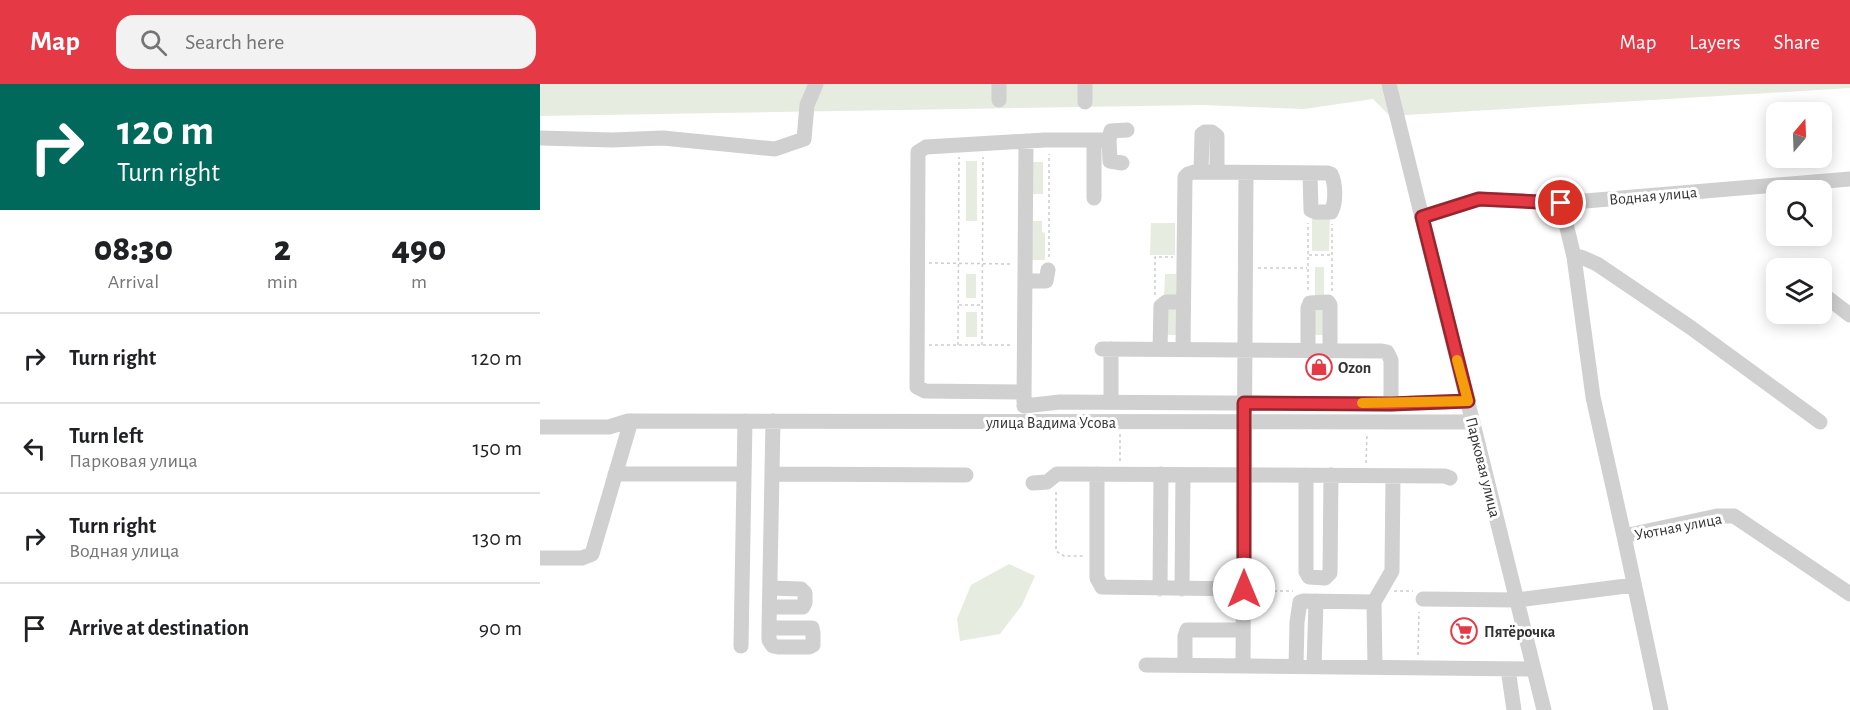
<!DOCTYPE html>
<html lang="en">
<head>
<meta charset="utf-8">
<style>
  body { margin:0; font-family:"Alegreya Sans",sans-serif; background:#f2f2f2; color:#202124; height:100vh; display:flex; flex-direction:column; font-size:22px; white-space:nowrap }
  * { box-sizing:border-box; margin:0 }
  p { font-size:20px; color:#757577 }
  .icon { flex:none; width:33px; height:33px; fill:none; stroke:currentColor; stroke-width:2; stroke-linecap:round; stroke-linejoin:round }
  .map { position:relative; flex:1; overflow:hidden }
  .drawer { display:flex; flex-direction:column; background:#fff; width:540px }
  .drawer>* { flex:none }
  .banner { background:#00695c; color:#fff; overflow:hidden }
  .needle { width:39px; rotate:19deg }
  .controls { position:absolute; left:1226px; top:18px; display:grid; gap:12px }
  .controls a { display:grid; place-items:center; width:66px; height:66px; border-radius:12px; background:#fff; box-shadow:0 3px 15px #0003; font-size:30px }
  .pin { position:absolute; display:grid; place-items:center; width:51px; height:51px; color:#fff; margin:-26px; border:3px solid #fff; border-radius:50%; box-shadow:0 2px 6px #0007 }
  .me { position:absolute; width:66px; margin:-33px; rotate:0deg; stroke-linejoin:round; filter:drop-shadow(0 0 4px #0008) }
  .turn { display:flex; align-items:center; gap:21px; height:126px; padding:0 18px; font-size:27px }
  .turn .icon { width:78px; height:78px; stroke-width:2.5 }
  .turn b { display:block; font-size:42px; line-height:51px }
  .eta { display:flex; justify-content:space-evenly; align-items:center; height:102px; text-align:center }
  .eta b { font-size:36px; font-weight:800; line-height:42px }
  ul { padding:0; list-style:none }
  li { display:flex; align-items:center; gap:18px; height:90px; padding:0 18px; border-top:2px solid #e0e0e0 }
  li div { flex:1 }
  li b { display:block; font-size:22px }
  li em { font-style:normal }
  header { display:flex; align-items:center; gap:36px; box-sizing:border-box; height:84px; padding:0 30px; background:#e63946; color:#fff }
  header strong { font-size:28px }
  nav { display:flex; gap:33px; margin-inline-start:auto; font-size:21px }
  .search { width:420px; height:54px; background:#f2f2f2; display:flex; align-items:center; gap:15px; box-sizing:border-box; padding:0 21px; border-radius:18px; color:#757577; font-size:22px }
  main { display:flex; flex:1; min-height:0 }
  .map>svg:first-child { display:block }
  .green { fill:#e6ecdf }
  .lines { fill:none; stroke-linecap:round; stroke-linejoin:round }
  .path { stroke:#cdcdcd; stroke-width:1.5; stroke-dasharray:3 3; stroke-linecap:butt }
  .minor { stroke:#d0d0d0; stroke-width:15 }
  .route-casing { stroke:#96252e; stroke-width:15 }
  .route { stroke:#e63946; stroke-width:10 }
  .slow { stroke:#f59e0b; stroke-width:10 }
  .labels { text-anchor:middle; stroke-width:6; stroke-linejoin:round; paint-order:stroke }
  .street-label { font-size:16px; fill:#333; stroke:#fff }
  .poi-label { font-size:16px; font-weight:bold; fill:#333; stroke:#fff; text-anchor:start }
</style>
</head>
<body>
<header>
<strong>Map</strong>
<div class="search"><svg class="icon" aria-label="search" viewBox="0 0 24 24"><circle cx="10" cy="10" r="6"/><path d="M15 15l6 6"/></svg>Search here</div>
<nav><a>Map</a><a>Layers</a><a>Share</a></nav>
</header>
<main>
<section class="drawer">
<div class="banner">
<div class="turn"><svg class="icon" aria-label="right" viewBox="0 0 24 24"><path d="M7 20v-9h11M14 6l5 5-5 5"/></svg><div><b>120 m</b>Turn right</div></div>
</div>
<div class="eta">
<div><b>08:30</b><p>Arrival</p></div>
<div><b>2</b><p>min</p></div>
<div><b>490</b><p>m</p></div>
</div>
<ul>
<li><svg class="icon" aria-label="right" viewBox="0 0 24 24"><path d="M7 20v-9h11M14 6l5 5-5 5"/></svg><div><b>Turn right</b></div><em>120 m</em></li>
<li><svg class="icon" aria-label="left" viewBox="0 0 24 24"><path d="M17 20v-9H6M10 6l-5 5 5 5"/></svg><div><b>Turn left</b><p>Парковая улица</p></div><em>150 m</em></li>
<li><svg class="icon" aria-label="right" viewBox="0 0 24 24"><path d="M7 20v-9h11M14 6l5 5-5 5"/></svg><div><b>Turn right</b><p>Водная улица</p></div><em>130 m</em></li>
<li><svg class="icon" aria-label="arrive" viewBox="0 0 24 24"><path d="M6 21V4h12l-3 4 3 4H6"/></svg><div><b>Arrive at destination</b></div><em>90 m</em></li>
</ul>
</section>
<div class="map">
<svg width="1310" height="626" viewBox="0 0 1310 626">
  <rect width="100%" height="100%" fill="#fff"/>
  <!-- green -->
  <path class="green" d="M0,0H1310V4L850,32L833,15L764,25L662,21L0,32Z
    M426,77H437V137H426Z
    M493,78H503V110H493Z
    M772,133H790L789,167H772Z
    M493,137H502V148L505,149V176H491Z
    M611,139H635V171H610Z
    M775,183H784V215L775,214Z
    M426,190H436V214H426Z
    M625,190H636V214H624Z
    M624,224H636V251H624Z
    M773,224H785L784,251H773Z
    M426,228H437V253H426Z
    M469,480L495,492L482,521L460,550L420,557L417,535L431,501Z"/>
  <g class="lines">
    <!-- path -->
    <path class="path" d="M769,171H791
      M509,173V70
      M389,179L471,180
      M718,184H767
      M768,206V139
      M792,207V140
      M615,211V173H633
      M419,221H441
      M389,261H471
      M418,261L419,73
      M442,261L443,73
      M580,377V349
      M826,379L827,350
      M516,408V467L524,472H544
      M716,507H753
      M854,507H873
      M878,571L879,528"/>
    <!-- minor -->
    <path class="minor" d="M459,0V16
      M545,0V18
      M849,0L1004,626
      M0,54L72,56L123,54L235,65L264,55L267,21L276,0
      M569,56L571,47L587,46
      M661,88L662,50L665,48H672L677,52V88
      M554,114V56
      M1021,119L1034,173L1053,313L1084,452
      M882,133L939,115L1021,119L1310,95
      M1034,173H1041L1057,180L1150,243L1280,338
      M1282,190L1285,212L1310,231
      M485,197H506L508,186
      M562,265L842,267L847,268L851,276V320
      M620,265L621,222L626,218H643
      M643,265L645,93L648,90L654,88L788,89L791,90C796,100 796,119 791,128H776L771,126L770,89
      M768,266V224L770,219L788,218L790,221V266
      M484,308L385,307L377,303L378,68L386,63L505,56H569L570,77L582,79
      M484,318L486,57
      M571,318V265
      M484,322L520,318L851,320L928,317
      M0,343H69L88,337L933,338
      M75,390H204
      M232,390L426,391
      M557,390V494L562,503L703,505
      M766,391V488L769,493L785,494L790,489L791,391
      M493,399L507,398L517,390H522L905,392L910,394
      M0,474H42L52,470L91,337
      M620,505L621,390
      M642,505L643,391
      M883,515L977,516L1094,501
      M230,523H263L265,519V509L261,505L230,504
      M229,544H272L273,549V561L269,563H238L233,562L229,556V544L233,337
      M201,562L205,337
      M606,581L994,585
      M645,581V552L647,546H703
      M703,582L706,89
      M756,582L757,538L760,518L763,517L834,518
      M774,583L776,517
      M835,583L834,518L852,487L853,392
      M968,585L974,626
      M1121,626L1084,452L1177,432H1194L1310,510"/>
  </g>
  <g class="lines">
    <!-- route casing -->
    <g class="route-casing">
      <path id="route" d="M704,505V319L851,320L928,317L882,133L939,115L1021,119"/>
    </g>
    <!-- route -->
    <use href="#route" class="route"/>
    <!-- slow -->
    <path class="slow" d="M822,319L928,317L917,276"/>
  </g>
  <!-- icons -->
  <defs>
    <g id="shop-ring" transform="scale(1.35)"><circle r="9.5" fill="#fff" stroke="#e63946" stroke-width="1.5"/><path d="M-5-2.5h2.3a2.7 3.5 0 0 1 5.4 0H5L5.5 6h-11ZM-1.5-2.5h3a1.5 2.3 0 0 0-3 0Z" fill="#e63946"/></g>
    <g id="supermarket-ring" transform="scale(1.35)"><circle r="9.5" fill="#fff" stroke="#e63946" stroke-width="1.5"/><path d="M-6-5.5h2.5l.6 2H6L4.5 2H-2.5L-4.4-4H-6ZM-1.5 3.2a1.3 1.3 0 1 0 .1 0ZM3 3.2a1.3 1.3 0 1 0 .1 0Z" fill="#e63946"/></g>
  </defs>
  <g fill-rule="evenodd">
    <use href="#shop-ring" x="779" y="283"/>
    <use href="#supermarket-ring" x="924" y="547"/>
  </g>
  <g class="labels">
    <!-- street labels -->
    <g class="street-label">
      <text transform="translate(1113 111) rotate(-5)" y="6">Водная улица</text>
      <text x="511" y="344">улица Вадима Усова</text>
      <text transform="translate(944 383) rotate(76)" y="6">Парковая улица</text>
      <text transform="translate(1138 442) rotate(-11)" y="6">Уютная улица</text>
    </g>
    <!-- poi labels -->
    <g class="poi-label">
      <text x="798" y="289">Ozon</text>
      <text x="944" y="553">Пятёрочка</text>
    </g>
  </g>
</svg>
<div class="controls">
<a><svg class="needle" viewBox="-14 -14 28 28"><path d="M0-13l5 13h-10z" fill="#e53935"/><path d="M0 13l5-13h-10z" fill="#757577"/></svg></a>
<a><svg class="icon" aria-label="search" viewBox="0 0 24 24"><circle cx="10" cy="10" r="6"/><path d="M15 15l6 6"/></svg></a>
<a><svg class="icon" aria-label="layers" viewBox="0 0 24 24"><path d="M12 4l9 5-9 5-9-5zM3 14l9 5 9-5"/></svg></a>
</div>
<div class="pin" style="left:1021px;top:119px;background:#d93025"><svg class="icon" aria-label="arrive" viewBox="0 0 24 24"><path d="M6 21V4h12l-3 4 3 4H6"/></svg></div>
<svg class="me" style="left:704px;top:505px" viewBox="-20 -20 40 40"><circle r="19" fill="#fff"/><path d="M0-13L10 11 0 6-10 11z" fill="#e63946"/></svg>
</div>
</main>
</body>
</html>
